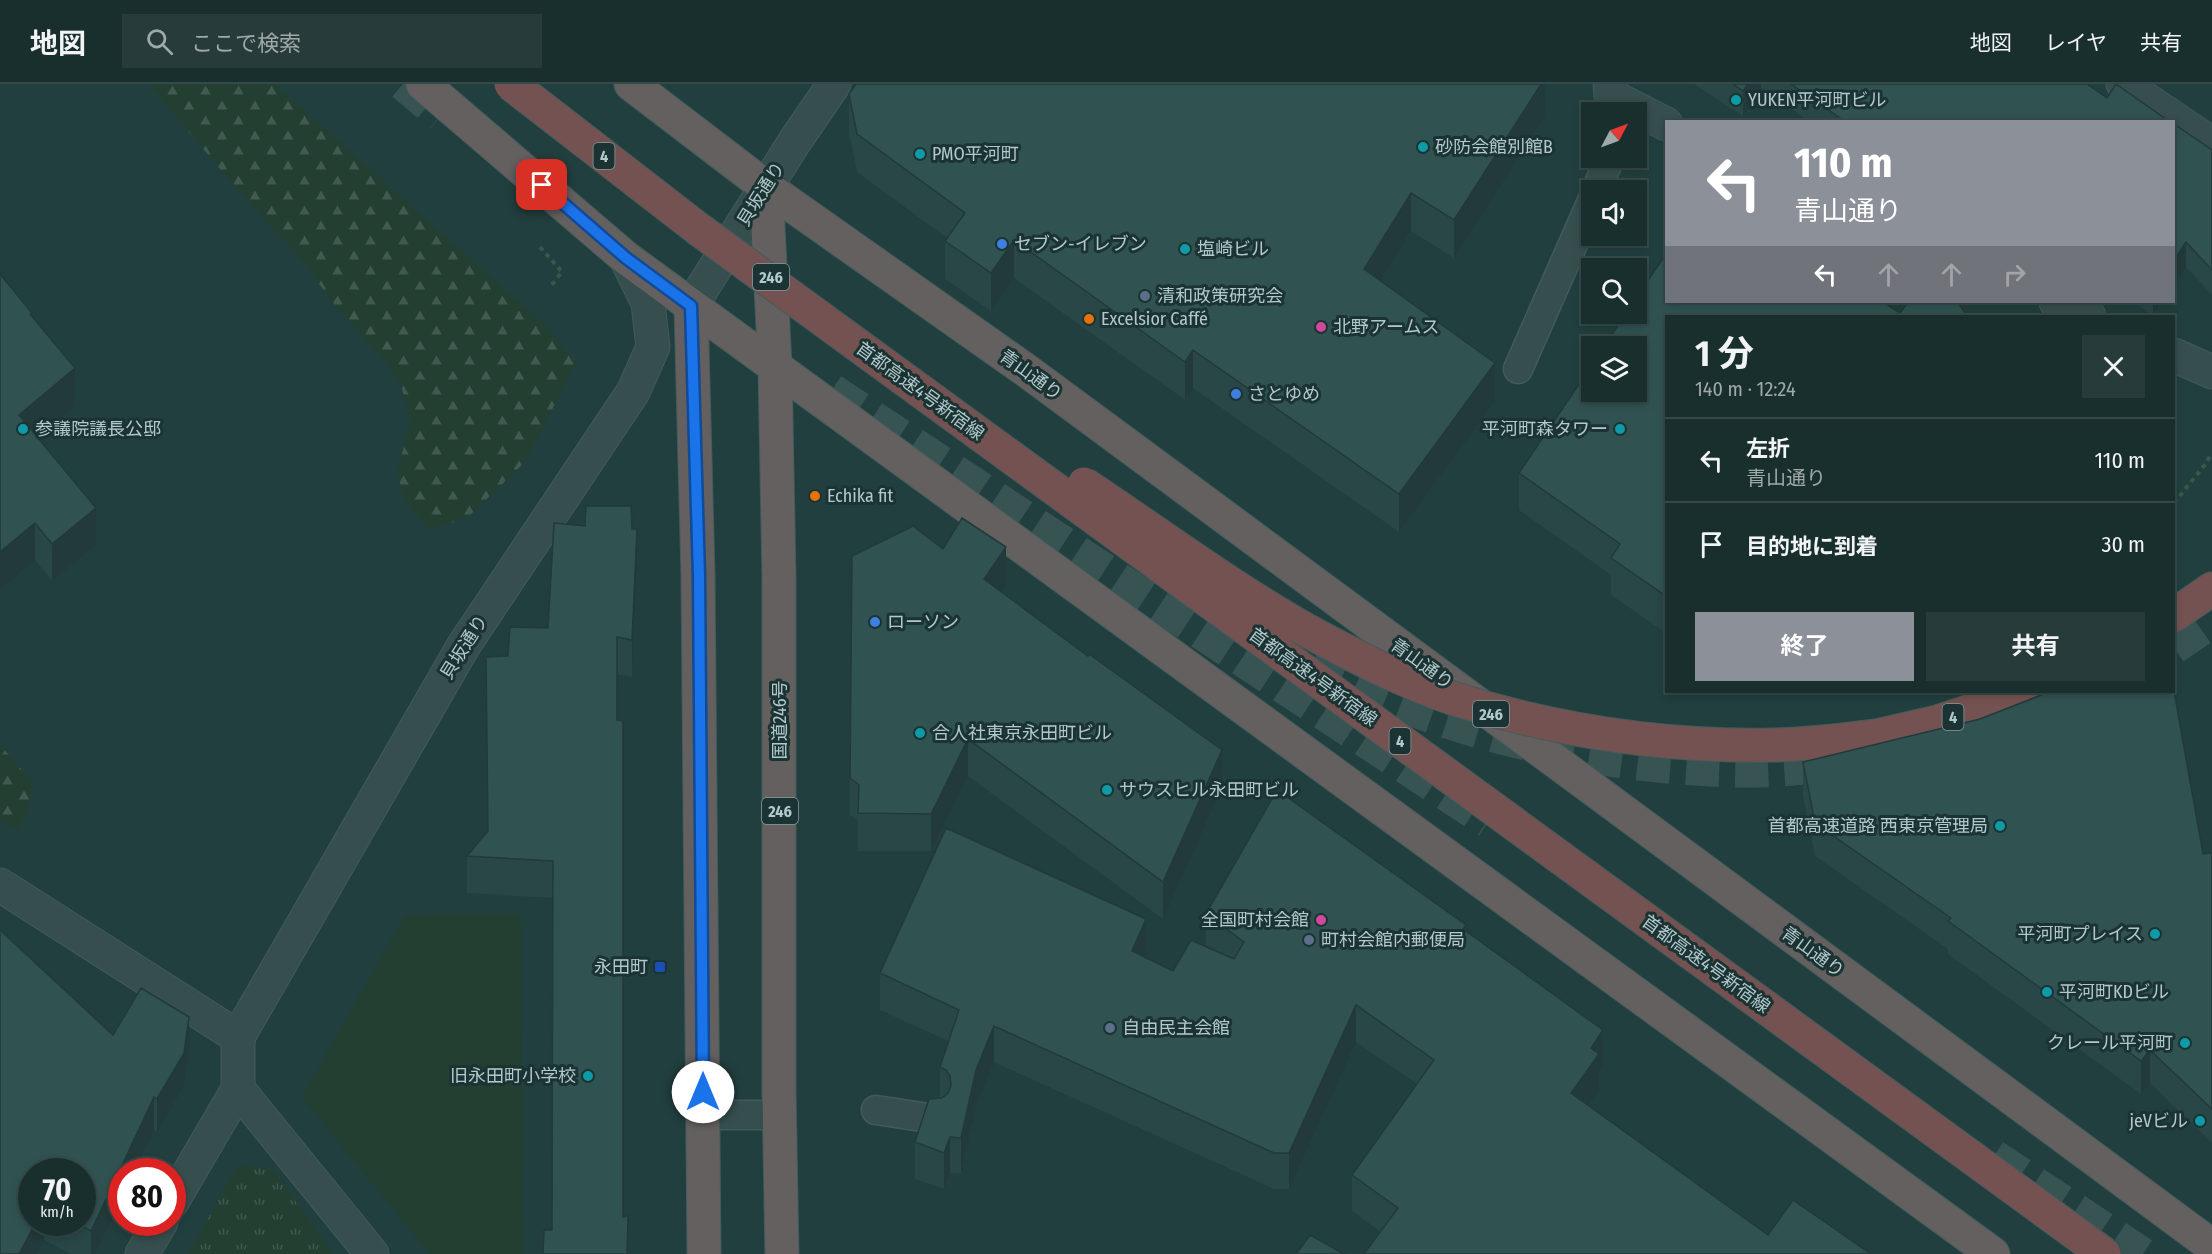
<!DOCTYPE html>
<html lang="ja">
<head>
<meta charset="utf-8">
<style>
  body { margin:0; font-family:"Fira Sans Condensed","Noto Sans JP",sans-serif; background:#263b3a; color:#f1f3f6; height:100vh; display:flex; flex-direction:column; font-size:22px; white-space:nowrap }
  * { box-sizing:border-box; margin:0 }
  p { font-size:20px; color:#9fa9aa }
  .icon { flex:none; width:33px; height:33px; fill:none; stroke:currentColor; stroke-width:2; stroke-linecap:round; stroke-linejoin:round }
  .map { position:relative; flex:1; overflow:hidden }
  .panel { position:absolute; left:1665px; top:231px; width:510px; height:378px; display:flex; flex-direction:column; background:#192f2e; border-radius:0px; box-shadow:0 3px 9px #0003,0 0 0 2px #374a4a }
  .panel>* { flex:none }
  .guide { position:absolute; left:1665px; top:36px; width:510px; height:183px; border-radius:0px; box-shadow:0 3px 9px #0003,0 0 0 2px #374a4a; background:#8c9099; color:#fff; overflow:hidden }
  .needle { width:39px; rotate:49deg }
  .controls { position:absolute; left:1581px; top:18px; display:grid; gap:12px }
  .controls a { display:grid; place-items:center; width:66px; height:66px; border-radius:0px; background:#192f2e; box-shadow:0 3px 9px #0003,0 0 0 2px #374a4a; font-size:30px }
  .speed { position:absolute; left:18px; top:1074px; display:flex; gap:12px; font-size:30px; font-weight:700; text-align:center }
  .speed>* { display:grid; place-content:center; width:78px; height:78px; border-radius:50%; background:#192f2e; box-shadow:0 3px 9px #0003,0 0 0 2px #374a4a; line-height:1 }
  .speed small { font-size:15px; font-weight:400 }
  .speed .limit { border:9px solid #d22; background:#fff; color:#111 }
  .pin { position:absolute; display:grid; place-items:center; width:51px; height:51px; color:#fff; margin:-26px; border-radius:12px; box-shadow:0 3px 9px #0006 }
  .me { position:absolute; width:66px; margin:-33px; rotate:0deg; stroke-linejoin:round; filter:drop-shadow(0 0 4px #0008) }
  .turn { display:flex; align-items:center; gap:21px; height:126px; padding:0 30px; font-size:27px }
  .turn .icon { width:78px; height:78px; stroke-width:2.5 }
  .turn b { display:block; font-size:42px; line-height:51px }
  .lanes { display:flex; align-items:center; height:57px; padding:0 30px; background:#0003; justify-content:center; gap:30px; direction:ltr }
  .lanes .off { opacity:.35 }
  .round { display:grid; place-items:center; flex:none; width:63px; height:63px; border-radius:0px; background:#263b3a }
  .overview { display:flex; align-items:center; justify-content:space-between; height:102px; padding:0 30px }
  h1 { font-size:36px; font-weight:700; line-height:45px }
  .action { display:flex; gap:12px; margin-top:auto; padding:12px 30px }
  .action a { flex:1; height:69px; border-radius:0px; background:#8c9099; color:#fff; font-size:24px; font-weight:700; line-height:69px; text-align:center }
  .action a+a { background:#263b3a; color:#f1f3f6 }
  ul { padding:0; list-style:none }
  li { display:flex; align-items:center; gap:18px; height:84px; padding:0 30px; border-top:2px solid #374a4a }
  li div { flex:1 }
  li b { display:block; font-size:22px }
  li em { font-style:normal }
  header { display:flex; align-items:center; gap:36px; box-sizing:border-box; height:84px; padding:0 30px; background:#192f2e; border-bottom:2px solid #374a4a }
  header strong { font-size:28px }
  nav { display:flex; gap:33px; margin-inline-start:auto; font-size:21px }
  .search { width:420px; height:54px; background:#263b3a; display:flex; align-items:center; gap:15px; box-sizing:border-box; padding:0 21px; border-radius:0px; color:#9fa9aa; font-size:22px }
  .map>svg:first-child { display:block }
  .grass { fill:url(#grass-tufts) }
  .forest { fill:url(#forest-firs) }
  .park { fill:#233f32 }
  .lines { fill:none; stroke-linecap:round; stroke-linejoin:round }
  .motorway-tunnel { stroke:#375453; stroke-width:33; stroke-dasharray:33 16; stroke-linecap:butt }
  .service-casing { stroke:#425a5a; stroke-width:31 }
  .minor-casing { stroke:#425a5a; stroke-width:35 }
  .tertiary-casing { stroke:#425a5a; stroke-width:35 }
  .trunk-casing { stroke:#435b5c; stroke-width:35 }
  .motorway-casing { stroke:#435b5c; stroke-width:35 }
  .path { stroke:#3c574a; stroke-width:4; stroke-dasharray:4.5 4.5; stroke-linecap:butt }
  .service { stroke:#364e4e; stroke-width:28 }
  .minor { stroke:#364e4e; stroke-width:33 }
  .tertiary { stroke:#364e4e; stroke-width:33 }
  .trunk { stroke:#646060; stroke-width:33 }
  .motorway { stroke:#755252; stroke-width:33 }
  .motorway-bridge-casing { stroke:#435b5c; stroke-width:35; stroke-linecap:butt }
  .motorway-bridge { stroke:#755252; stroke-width:33 }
  .wall { fill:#294747; fill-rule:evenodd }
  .shaded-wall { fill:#223a39 }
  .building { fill:#305352; stroke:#223a39; stroke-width:1.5 }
  .route-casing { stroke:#114b97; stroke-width:15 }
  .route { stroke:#1a73e8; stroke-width:10 }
  .culture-dot { fill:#0f9aa8; stroke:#1b3333; stroke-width:2 }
  .shop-dot { fill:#3f7fe0; stroke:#1b3333; stroke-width:2 }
  .service-dot { fill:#5c6f8a; stroke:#1b3333; stroke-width:2 }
  .food-dot { fill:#e8710a; stroke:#1b3333; stroke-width:2 }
  .hotel-dot { fill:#d1479c; stroke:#1b3333; stroke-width:2 }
  .transit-dot { fill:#1a4fb4; stroke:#1b3333; stroke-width:2 }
  .labels { text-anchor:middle; stroke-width:6; stroke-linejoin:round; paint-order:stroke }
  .shield { fill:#1b3333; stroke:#849c9d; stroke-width:1.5 }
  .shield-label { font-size:16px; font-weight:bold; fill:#b1c9ca }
  .poi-label { font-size:18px; fill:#b1c9ca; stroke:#1b3333; text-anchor:start }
  .street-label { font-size:18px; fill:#b1c9ca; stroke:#1b3333 }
</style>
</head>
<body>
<header>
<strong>地図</strong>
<div class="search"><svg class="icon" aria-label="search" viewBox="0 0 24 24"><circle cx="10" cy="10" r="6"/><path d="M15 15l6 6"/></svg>ここで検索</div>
<nav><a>地図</a><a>レイヤ</a><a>共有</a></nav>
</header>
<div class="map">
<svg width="2212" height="1170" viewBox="0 0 2212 1170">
  <defs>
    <pattern id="grass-tufts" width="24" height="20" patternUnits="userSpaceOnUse" patternTransform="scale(1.5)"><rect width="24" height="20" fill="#233f32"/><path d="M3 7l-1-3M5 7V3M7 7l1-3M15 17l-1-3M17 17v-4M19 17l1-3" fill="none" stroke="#41594e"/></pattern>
    <pattern id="forest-firs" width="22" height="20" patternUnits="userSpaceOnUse" patternTransform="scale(1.5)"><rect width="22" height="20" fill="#233f32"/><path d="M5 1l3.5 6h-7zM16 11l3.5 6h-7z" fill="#41594e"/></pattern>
  </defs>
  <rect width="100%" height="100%" fill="#213f3e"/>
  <!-- grass -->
  <path class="grass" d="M238,1081L272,1085L334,1170H188Z"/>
  <!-- forest -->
  <path class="forest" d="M149,0H275L543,239L576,279L525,378L468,433L430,446L404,416L397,385L406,357L410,337L401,301L380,272L329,214L306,181L231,98Z
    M0,661L32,697L28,730L17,747L0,738Z"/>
  <!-- park -->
  <path class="park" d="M521,830L523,1170H430L302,1013L405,831Z"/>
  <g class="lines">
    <!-- motorway-tunnel -->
    <path class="motorway-tunnel" d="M403,0L441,32
      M832,306L1488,738
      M2174,564L2212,538
      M1311,581C1440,649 1593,684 1739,687C1775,688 1812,683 1848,680
      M1994,1072L2143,1170"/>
    <!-- service casing -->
    <g class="service-casing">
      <path id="service" d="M1596,106L1610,74
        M1518,285L1592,117
        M876,1026L935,1035
        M703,1031H781"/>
    </g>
    <!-- minor casing -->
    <g class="minor-casing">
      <path id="minor" d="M1610,0L1611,12L1666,40
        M2123,0L2212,60
        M2056,218L2089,232
        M2174,271L2212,288
        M0,801L238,953V1005L172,1118
        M238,1005L372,1170
        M142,1170L161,1138"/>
    </g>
    <!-- tertiary casing -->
    <g class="tertiary-casing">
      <path id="tertiary" d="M691,222L795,57L834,0
        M238,953L464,561L633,308L653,263L648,219L626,174"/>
    </g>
    <!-- trunk casing -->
    <g class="trunk-casing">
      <path id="trunk" d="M423,0L626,174L1993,1170
        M631,0L766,103L1027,287L2212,1162
        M766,103L775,283L779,494V1008L782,1170
        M691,222L698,492L704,1170"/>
    </g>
    <!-- motorway casing -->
    <g class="motorway-casing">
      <path id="motorway" d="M2174,531L2212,505
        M1876,652L1937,638L2027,608"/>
    </g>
    <!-- path -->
    <path class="path" d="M540,163L562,188L550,203
      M2174,419L2204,382L2212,369"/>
    <!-- service -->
    <use href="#service" class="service"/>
    <!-- minor -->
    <use href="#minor" class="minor"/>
    <!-- tertiary -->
    <use href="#tertiary" class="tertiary"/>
    <!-- trunk -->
    <use href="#trunk" class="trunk"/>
    <!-- motorway -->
    <use href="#motorway" class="motorway"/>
    <!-- motorway-bridge casing -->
    <g class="motorway-bridge-casing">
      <path id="motorway-bridge" d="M511,0L697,144L2104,1170
        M1084,400C1161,451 1238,509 1319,553C1362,576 1409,600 1455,615C1557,647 1665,663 1772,661C1807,661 1841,656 1876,652"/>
    </g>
    <!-- motorway-bridge -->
    <use href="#motorway-bridge" class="motorway-bridge"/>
  </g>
  <!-- wall -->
  <path class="wall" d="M1545,0V32L1454,174L1411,147L1380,197L1495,317L1399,448L1193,304L1185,316L1014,194L991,227L945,195V157L947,154L857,88L849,49V10Z
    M1694,0H2087L2107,14L2170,38H1810L1761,4L1743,32Z
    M2212,66V211L2186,183L2174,201Z
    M1666,170V218H1883L1900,229L1908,218H1954L1959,220L1967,232H1666V549L1611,511V491L1519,426V389L1592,281V308H1636V262H1604L1626,230H1636V214Z
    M2133,218H2162L2153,231Z
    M32,233L75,322L37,353L96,461L52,497L35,476Z
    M632,445L637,482L632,593L617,590L623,1133L628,1132V1170H543L552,1146L553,814L467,809V772L488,748L486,573L508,572L548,544Z
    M1006,501L1001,508L1222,703L1163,835L968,692L931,767H858V737L850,731V694Z
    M1980,635L2203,770L2212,769V1059L2150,999L2141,1010L1948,870V865L1815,772L1803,712V678Z
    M1206,830L1466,848L1603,983L1599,989V1006L1588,1021L1768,1151L1871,1170L1381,1148L1352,1127V1091L1417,1000L1356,958L1289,1105H1274L994,978L976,1023L961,1090L950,1089L944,1105L915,1095V1058L940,1014V983L948,957L880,926V889L1146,872V873L1173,887L1206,862Z
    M0,846L113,951L141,904L189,933V966L184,1002L157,1048L154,1046L134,1088H122V1114L95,1170H71L44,1156L37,1170H0ZM32,1088H82V1138H32Z"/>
  <!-- shaded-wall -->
  <path class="shaded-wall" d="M1541,0H1545V32L1454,174V136Z
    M1748,0H1761V4L1743,32V7Z
    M1411,109V147L1364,223V185Z
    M1014,156V194L991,227V189Z
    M2186,158V183L2174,201V176Z
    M2153,218H2162L2153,231Z
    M1193,266V304L1185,316V278Z
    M1495,279V317L1399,448V410Z
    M75,284V322L19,368V331Z
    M96,424V461L52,497V460Z
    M35,439V476L0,505V468Z
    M637,445V482L632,593V556Z
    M1006,463V501L984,532V495Z
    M968,655V692L931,767V730Z
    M1222,666V703L1163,835V798Z
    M1146,835V872L1132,903V867Z
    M1356,921V958L1289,1105V1069Z
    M189,933V966L184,1002L157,1048V1015Z
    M994,942V978L976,1023L961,1090V1054L976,986Z
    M1603,946V983L1599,989V1006L1571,1045V1009L1591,964Z
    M2150,966V999L2141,1010V977Z
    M154,1013V1046L134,1088H122V1114L95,1170H91V1147Z
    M950,1053V1089L944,1105V1069Z
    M36,1138H44V1156L37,1170H19Z"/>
  <!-- building -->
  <path class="building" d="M856,0H1541L1454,136L1411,109L1364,185L1495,279L1399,410L1193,266L1185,278L1014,156L991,189L945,157L965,129L857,50L849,10Z
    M1733,0H1748L1743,7Z
    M1791,0H2087L2107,14L2116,0L2170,38H1846Z
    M2174,40L2212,66V186L2186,158L2174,176Z
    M1666,170V218H1883L1900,229L1908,218H1954L1959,220L1967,232H1666V512L1611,474L1620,460L1519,389L1592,281V308H1636V262H1604L1626,230H1636V214Z
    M0,190L32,229L30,230L75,284L19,331L96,424L52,460L35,439L0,468Z
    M586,422H631L632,445H637L632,556L617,553V636L623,637V1133L628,1132L627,1170H543L544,1146H552L553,777L467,772L488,747L486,573L508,572L510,543L548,544L554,439L585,442Z
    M962,434L1006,463L984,495L1088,572L1089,570L1222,666L1163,798L968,655L931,730L858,729L859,701L850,694L852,472L913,442L943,465Z
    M2174,607L2203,770L2212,769V1025L2150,966L2141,977L1948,837L1951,834L1815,739L1803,678L1980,635L2049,608Z
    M1277,706L1466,841L1463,845L1603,946L1591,964L1599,970L1571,1009L1768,1151L1793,1116L1871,1170H1364L1398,1124L1352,1091L1434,976L1356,921L1289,1069H1274L994,942L976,986L961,1054L950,1053L944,1069L915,1058L929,1015L942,1014L948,1009L951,1002L950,992L946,986L940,983L959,926L880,889L946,744L1146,835L1132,867L1173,887L1191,856L1234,875L1244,858L1206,830Z
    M0,846L113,951L141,904L189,933L184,969L157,1015L154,1013L91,1147L74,1138H82V1088H32V1138H36L19,1170H0Z
    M1310,1151L1344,1170H1296Z"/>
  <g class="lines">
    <!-- route casing -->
    <g class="route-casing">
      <path id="route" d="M542,101L626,174L691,222L699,492L703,1008"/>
    </g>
    <!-- route -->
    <use href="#route" class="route"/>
  </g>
  <!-- markers -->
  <g class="culture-dot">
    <circle cx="1736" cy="16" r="6"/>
    <circle cx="1423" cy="63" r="6"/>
    <circle cx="920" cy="70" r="6"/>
    <circle cx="1185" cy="165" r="6"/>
    <circle cx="23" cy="345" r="6"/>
    <circle cx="1620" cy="345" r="6"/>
    <circle cx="920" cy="649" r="6"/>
    <circle cx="1107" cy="706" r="6"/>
    <circle cx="2000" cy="742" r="6"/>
    <circle cx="2155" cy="850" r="6"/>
    <circle cx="2047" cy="908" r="6"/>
    <circle cx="2185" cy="959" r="6"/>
    <circle cx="588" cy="992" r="6"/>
    <circle cx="2200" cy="1037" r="6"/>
  </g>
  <g class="shop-dot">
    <circle cx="1002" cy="160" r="6"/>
    <circle cx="1236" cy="310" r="6"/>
    <circle cx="875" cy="538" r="6"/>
  </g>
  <g class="service-dot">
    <circle cx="1145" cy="212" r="6"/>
    <circle cx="1309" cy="856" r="6"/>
    <circle cx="1110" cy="944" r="6"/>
  </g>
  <g class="food-dot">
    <circle cx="1089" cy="235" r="6"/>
    <circle cx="815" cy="412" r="6"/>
  </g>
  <g class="hotel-dot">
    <circle cx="1321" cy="243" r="6"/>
    <circle cx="1321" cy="836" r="6"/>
  </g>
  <rect class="transit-dot" x="654" y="877" width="12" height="12" rx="3"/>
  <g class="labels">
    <!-- shield labels -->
    <g class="shield">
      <rect x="593.5" y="59" width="21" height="26" rx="4.5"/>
      <rect x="753" y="180" width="36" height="26" rx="4.5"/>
      <rect x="1473" y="617" width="36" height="26" rx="4.5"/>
      <rect x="1942.5" y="620" width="21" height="26" rx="4.5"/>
      <rect x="1389.5" y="644" width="21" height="26" rx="4.5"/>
      <rect x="762" y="714" width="36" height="26" rx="4.5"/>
    </g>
    <g class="shield-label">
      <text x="604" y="78">4</text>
      <text x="771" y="199">246</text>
      <text x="1491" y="636">246</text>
      <text x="1953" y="639">4</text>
      <text x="1400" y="663">4</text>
      <text x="780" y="733">246</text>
    </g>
    <!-- poi labels -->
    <g class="poi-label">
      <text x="1748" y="22">YUKEN平河町ビル</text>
      <text x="1435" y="69">砂防会館別館B</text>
      <text x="932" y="76">PMO平河町</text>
      <text x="1014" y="166">セブン-イレブン</text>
      <text x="1197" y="171">塩崎ビル</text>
      <text x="1157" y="218">清和政策研究会</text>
      <text x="1101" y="241">Excelsior Caffé</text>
      <text x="1333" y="249">北野アームス</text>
      <text x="1248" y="316">さとゆめ</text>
      <text x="35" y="351">参議院議長公邸</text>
      <text x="1608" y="351" text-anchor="end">平河町森タワー</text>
      <text x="827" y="418">Echika fit</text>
      <text x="887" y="544">ローソン</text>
      <text x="932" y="655">合人社東京永田町ビル</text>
      <text x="1119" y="712">サウスヒル永田町ビル</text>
      <text x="1988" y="748" text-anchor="end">首都高速道路 西東京管理局</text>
      <text x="1309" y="842" text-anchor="end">全国町村会館</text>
      <text x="2143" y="856" text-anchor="end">平河町プレイス</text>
      <text x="1321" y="862">町村会館内郵便局</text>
      <text x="648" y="889" text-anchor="end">永田町</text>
      <text x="2059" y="914">平河町KDビル</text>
      <text x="1122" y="950">自由民主会館</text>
      <text x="2173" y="965" text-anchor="end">クレール平河町</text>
      <text x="576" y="998" text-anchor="end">旧永田町小学校</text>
      <text x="2188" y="1043" text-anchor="end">jeVビル</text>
    </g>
    <!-- street labels -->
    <g class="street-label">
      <text transform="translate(761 110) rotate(-58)" y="6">貝坂通り</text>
      <text transform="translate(1031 291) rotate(36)" y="6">青山通り</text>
      <text transform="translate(920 307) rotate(36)" y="6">首都高速4号新宿線</text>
      <text transform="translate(464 563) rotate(-58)" y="6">貝坂通り</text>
      <text transform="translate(1422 580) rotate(36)" y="6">青山通り</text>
      <text transform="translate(1313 593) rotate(36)" y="6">首都高速4号新宿線</text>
      <text transform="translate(780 636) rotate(-90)" y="6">国道246号</text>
      <text transform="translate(1813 868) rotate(36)" y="6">青山通り</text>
      <text transform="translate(1706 880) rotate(36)" y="6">首都高速4号新宿線</text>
    </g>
  </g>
</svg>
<div class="controls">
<a><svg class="needle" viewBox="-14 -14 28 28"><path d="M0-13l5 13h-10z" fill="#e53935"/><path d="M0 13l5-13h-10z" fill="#9fa9aa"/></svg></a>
<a><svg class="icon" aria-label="sound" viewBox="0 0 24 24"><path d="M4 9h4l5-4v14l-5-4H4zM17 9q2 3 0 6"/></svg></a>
<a><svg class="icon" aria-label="search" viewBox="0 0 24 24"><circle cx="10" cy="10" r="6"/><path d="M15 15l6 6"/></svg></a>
<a><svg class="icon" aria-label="layers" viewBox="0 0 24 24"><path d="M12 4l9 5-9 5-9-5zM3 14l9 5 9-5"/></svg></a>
</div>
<div class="speed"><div>70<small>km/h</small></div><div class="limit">80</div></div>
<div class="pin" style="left:542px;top:101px;background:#d93025"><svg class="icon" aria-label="arrive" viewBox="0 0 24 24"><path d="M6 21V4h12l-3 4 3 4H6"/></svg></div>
<svg class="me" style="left:703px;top:1008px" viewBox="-20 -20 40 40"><circle r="19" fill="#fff"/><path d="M0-13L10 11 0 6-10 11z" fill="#1a73e8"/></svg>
<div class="guide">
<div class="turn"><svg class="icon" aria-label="left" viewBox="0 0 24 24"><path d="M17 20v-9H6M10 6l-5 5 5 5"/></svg><div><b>110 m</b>青山通り</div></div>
<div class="lanes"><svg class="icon" aria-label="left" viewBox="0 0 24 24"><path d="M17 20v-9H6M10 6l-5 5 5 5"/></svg><svg class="icon off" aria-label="ahead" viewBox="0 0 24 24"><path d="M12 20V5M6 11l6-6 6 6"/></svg><svg class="icon off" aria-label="ahead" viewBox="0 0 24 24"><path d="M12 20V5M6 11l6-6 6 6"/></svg><svg class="icon off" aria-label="right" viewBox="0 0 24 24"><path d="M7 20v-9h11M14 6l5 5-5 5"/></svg></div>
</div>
<section class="panel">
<div class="overview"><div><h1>1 分</h1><p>140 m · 12:24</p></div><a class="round"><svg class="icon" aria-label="close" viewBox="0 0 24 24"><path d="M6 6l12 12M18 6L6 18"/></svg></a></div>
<ul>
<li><svg class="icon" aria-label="left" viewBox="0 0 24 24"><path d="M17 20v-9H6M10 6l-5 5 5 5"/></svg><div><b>左折</b><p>青山通り</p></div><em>110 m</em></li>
<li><svg class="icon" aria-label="arrive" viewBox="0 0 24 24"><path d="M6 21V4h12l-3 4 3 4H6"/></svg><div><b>目的地に到着</b></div><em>30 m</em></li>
</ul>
<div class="action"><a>終了</a><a>共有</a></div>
</section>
</div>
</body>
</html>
